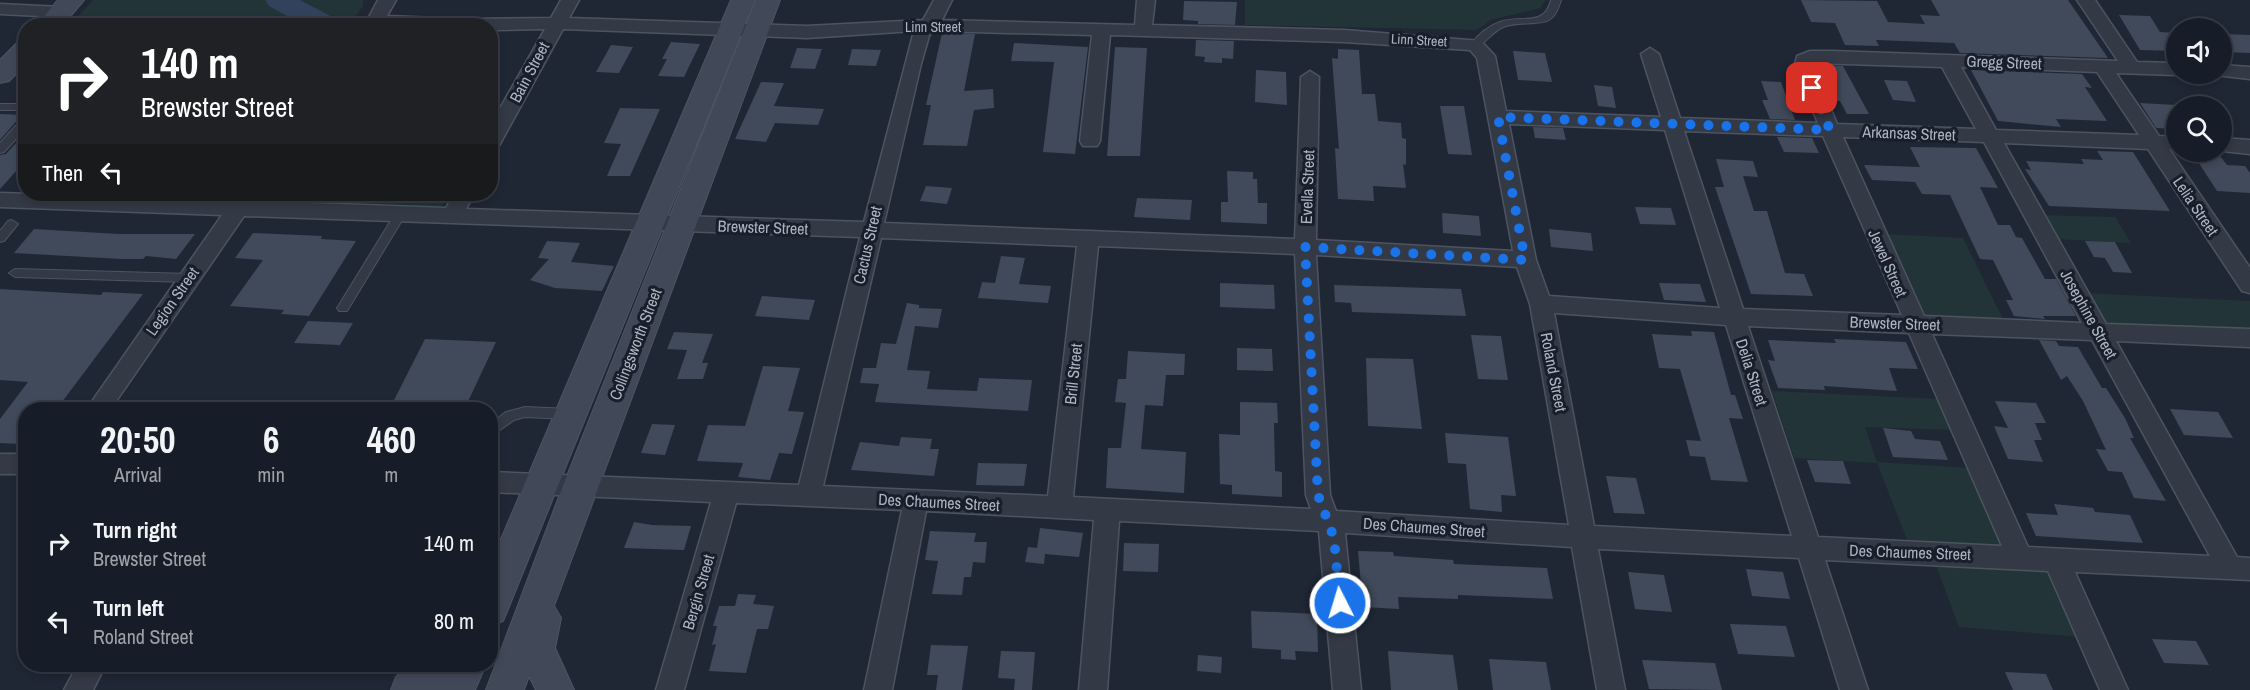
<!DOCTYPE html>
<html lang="en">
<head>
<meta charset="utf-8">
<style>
  body { margin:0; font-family:"Archivo Narrow",sans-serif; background:#202630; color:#f1f3f6; height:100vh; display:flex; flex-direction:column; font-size:22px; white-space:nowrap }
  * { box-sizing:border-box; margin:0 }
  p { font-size:20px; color:#9ea2a8 }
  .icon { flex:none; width:33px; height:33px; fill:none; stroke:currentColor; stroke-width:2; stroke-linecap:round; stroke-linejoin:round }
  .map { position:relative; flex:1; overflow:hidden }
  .sheet { position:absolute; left:18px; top:402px; width:480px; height:270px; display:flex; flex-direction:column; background:#171d28; border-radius:24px; box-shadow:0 3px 9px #0003,0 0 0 2px #363b45 }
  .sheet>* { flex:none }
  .banner { position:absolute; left:18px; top:18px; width:480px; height:183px; border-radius:24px; box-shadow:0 3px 9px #0003,0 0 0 2px #363b45; background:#202124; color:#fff; overflow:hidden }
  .fabs { position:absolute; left:2166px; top:18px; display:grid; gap:12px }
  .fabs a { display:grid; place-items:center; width:66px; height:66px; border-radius:50%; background:#171d28; box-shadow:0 3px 9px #0003,0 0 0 2px #363b45; font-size:30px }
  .pin { position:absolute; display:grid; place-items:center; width:51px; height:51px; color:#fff; margin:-26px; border-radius:12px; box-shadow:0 3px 9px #0006 }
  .me { position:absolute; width:66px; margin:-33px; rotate:355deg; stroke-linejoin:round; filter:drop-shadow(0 0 4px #0008) }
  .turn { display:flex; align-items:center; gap:21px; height:126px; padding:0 24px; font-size:27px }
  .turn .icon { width:78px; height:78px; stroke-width:2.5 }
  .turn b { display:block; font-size:42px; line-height:51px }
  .then { display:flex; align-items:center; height:57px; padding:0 24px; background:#0003; gap:12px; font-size:22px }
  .eta { display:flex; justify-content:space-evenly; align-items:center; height:102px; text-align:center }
  .eta b { font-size:36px; font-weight:800; line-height:42px }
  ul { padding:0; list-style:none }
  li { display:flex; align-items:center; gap:18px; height:78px; padding:0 24px }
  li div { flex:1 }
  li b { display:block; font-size:22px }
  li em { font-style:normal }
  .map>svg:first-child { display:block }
  .green { fill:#223437 }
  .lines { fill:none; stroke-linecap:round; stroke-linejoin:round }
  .river { fill:#33425c; fill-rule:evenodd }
  .building { fill:#414a5a }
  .lane-casing { stroke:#4d5461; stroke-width:2 }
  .street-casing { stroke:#4d5461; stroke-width:3 }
  .secondary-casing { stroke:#4d5461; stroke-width:2 }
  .lane { fill:#333945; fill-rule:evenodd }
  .street { fill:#333945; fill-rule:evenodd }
  .secondary { fill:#414858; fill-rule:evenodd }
  .route { stroke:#1a73e8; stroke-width:10; stroke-dasharray:0 18 }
  .labels { text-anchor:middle; stroke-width:6; stroke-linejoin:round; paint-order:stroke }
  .far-street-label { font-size:14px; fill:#adb4c3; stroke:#181f2a }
  .street-label { font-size:16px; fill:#adb4c3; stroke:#181f2a }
</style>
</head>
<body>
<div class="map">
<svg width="2250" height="690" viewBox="0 0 2250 690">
  <rect width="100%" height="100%" fill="#1f2735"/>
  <!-- green -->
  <path class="green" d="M93,0H363V6L349,25H70Z
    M1245,0H1546L1540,8L1491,20L1477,30L1245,25Z
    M355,194H449L443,205L431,210L348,206Z
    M2041,215L2115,217L2131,243L2055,239Z
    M1883,234L1963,238L2005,323L1920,317Z
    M2084,293L2250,301V332L2105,328Z
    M1772,391L1939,399L1952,430L1865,427L1877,462L1970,468L2002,541L1998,550L1909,545L1877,463L1794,458Z
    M1935,563L2040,567L2052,576L2082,637L1959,627Z"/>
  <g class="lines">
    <!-- river -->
    <path class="river" d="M265,0H300L338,20L342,26H305L269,6Z"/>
  </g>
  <!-- building -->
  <path class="building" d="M1801,0L1877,1L1888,22L1925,24L1920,15L1940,16L1931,0H2068L2108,58L1960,53L1954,43L1876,40L1879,46L1845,45L1835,23L1811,22Z
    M1184,1L1237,2L1235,25L1198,24V21L1183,20Z
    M2119,15L2150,16L2160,32L2176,33V51L2140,50Z
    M942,33L975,34L964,91L993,89L994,108L974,110L967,146L923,145L931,105H926Z
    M2222,34L2250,35V53L2222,52Z
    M1196,40L1234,41L1233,59L1222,58V63L1204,62L1205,57L1195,56Z
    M671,42L700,44L684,77L658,76L667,59H662Z
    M1014,43L1088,47L1075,154L1043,152L1054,62L1011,61Z
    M611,45L633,47L619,73L596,72Z
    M1115,47L1147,48L1140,156H1107Z
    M797,48L822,49L815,69L790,68Z
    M852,49L881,50L876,66L848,65Z
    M1338,49L1359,50L1362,94H1375L1378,121L1401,123L1402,138L1406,139V165L1403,164L1406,188L1373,186L1374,201L1338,199L1335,148L1339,149L1332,58L1338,59Z
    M1513,51L1545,53L1552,82L1518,80Z
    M1815,65L1843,66L1869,114H1847L1840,101H1831Z
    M1256,70L1286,72L1287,105L1255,102Z
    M1971,70L2082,74L2092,88L2085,87L2107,121L2056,119L2061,127L1998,121Z
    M1884,80L1907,81L1916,102L1893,100Z
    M1761,81L1781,82L1795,120L1770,119L1762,100H1768Z
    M761,82L784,83L774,106L824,109L818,125L775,123L766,142L735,139Z
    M1594,85L1612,87L1616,108L1598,106Z
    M2140,103L2176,105V129L2156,128Z
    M1440,106H1464L1472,155L1448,154Z
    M620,108L660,109L630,176H607L621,144L604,143Z
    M0,114L26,115V116L20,117L0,140Z
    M1533,127L1563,128L1566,140L1535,138Z
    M26,132V160L0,189V155L6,154Z
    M1777,137L1812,138L1819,153L1784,152Z
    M1910,147L1976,148L1998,188L1980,187L1998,225H2010L2016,237L2022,238L2045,279H2056L2076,316H2043L2045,319L2014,316L2006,300H2013L1993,260L1980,259L1950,195L1922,194L1915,182L1872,180L1864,165L1920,167Z
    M2097,151L2133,152L2170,211L2049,206L2025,169L2031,170L2026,161L2084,164L2081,159L2103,160Z
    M2193,154L2220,156L2227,165L2245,166L2250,173V193L2217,191Z
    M1716,159L1753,161L1758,177L1743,176L1754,211H1767L1785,273L1804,274L1813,296L1751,294L1715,187H1724Z
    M1227,171L1253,172V179H1257L1258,203H1267V224L1221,222V202H1228Z
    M926,186L952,188L947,204L920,201Z
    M1137,198L1192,200L1190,220L1134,217Z
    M1635,207L1671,208L1676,225L1640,224Z
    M1442,213L1479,216L1481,236L1443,233Z
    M34,229L118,234H195L176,259L146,256L143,259H121L14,253Z
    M1549,229L1591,233L1593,251L1551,247Z
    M253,233L322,236L321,239L356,241L309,316L281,314L284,310L230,306L263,260L235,258Z
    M547,241L580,243L571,262L614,266L602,291L555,288L530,280L549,259L538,258Z
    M2085,241L2115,242L2132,273L2113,272L2105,258L2094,257Z
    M1001,256L1025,258L1019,284L1051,286L1048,303L978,298L982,282L995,283Z
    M1220,283L1274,285L1275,309L1220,307Z
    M1659,283L1700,284L1706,302L1664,300Z
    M1334,285L1461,289L1466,316L1352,312L1351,303L1335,302Z
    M0,289L101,295L103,292L143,294L56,410H26V435L19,444L0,443V419L28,382L0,380Z
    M762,296L815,300L809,320L755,316Z
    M907,303L919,305V308L942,309L938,328L915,326L907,370L930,371L927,389L977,391L979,378L1032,380L1028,411L875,402L879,384L860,383L863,368H876L881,343L896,344Z
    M308,321L353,323L340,345L294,343Z
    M1691,331L1714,332L1731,395H1735L1743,419L1729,418L1748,482L1711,480L1705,457L1690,456L1686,440L1701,441L1680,369L1659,368L1652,334L1692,336Z
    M674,332L713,334L702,363H708L703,379H677L687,350L667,349Z
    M1471,335L1501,336L1508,380L1478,379Z
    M425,339L496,342L464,410H389Z
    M1834,339L1906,342L1918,369L1889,368L1897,391L1824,386L1825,390L1778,388L1768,360L1775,361L1768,340L1836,343Z
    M2039,340L2056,341L2059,346L2078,347L2102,388H2106L2125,418L2134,438H2130L2166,501L2134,498L2122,472L2108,471L2096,449L2106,450L2083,401L2067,376L2061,380Z
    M1237,348L1272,349L1273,371L1237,370Z
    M1128,351L1185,354L1184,375H1166L1163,406L1145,405L1141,449L1186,452L1184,493L1106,488L1108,448H1121L1126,403L1115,402L1118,379H1126Z
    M1366,358L1413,359L1422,429L1368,426Z
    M763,366L800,368L788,411L804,412L792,454L779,453L770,480L738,477L743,463L697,461L708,425L745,426Z
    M1995,401L2036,403L2046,423H2035L2042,440H2034L2043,462L2008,459L1994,426L2008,428Z
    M1240,402L1277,403L1278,423H1274L1275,471L1282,472V497L1232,494V485L1220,484L1219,434L1240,435Z
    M2170,409L2218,412L2233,438L2184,435Z
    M652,424L675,425L665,455L641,453Z
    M1883,428L1911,431L1915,439L1940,441L1948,460L1893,457Z
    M1445,433L1508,437L1516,496L1501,495L1502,512L1470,509L1466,464L1448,463Z
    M901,437L932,439L930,449H939L934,476L851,470L860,442L899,446Z
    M1807,460L1843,461L1851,484L1815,482Z
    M978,463L1027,464L1024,486L976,485Z
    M1606,476L1636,478L1645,514L1614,513Z
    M2054,504L2093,508L2095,512L2130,515L2143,543L2036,536L2026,513L2058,515Z
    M634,522L652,525L691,526L684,550L624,548Z
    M1040,528L1083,533L1079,557L1045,554L1044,564L1025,562L1028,547L1037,548Z
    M930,531L976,533L974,542H987L985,563L973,562L971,577H964L962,595L932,594L938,561L925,560Z
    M1124,543L1159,544L1158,572L1123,571Z
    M1358,551L1393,552L1394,556L1453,560L1454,564L1547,568L1553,599L1458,595V599L1398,597L1399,609L1363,607Z
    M1746,569L1783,572L1790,599L1752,596Z
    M1628,572L1664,575L1672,612L1635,609Z
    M738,594L756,595L753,604L774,606L768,629H757L746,673L709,671L716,644L712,645L717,626H713L719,606H735Z
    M1251,611L1317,614L1318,652L1295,651L1296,660L1281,659V650L1252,648Z
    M1730,624L1786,626L1795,657L1738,654Z
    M2152,639L2196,641L2209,665L2164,663Z
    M931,645L968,646L962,690H936L938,675H927Z
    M1001,651L1035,652L1032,690H1014L1015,679L998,678Z
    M1388,651L1453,655L1458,690H1391Z
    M1198,655L1222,657L1221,673L1197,671Z
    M1489,659L1546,662L1551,690H1493Z
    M1642,660L1715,663L1722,690L1649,689Z
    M2005,672L2046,674L2053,690H2013Z"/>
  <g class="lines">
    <!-- lane casing -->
    <g class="lane-casing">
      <path id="lane" d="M1551,0H1561C1558,9 1556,16 1547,21C1533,25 1516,22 1503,27C1492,32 1485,44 1475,48L1470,45C1478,35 1488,26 1500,22C1522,14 1544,28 1551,0Z
        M0,104H26V110H0Z
        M26,118V128L4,152L0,153V143L22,119Z
        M402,208L407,212L347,311H339L337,308L339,305L398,209Z
        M12,220L18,224L4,241L0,242V231L8,221Z
        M15,269L189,274L195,278L189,282L15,277L9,273Z
        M525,407L570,409L574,410L576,414L574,418L570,419L525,417L514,420L490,437V424L506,412Z"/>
    </g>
    <!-- street casing -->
    <g class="street-casing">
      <path id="street" d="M378,0H396L387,16L462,19L551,18L561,0H579L569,18L807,26L923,20L934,0H952L942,20L1135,25L1137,0H1155L1152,25L1344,30L1481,41L1495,56L1506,111L1661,117L1641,54L1650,48L1659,54L1680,118L1818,123L1794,68L1797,56L1810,51H1831L2118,61L2077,0H2095L2137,62L2176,63V74H2181L2176,75L2116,73L2159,136L2176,137V149H2169L2250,268V293L2242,291L2148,149L2004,143L2106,324L2250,329V347L2116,341L2237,557L2250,558V580L2075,572L2128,690H2100L2048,571L1825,560L1868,690H1840L1799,558L1598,549L1625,690H1597L1572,547L1345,533L1361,690H1333L1319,531L1119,521L1107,690H1079L1094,520L926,511L892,690H864L902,510L736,503L684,690H656L711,502L490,492V472L799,485L860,237L244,216L110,410H86L222,215L0,207V193L232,201L238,194H258L254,201L446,208L454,194H474L466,209L864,222L914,31L807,38L563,29L500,144L497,149L490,150V126L545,29L490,30V26L370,25L367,21ZM933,31L1092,35L1080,141L1083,146H1097L1100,141L1110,35L1344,42L1470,50L1477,58L1513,251L1316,240L1319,77L1310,71L1301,77L1295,239L884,223L921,64L929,36ZM1812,63L1942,67L1976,129L1837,124ZM1961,67L2097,72L2139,135L1996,130ZM1509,124L1665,130L1720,308L1549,296L1536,260ZM1684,131L1823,136L1902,315L1743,309ZM1843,137L1984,142L2082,323L1924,316ZM881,238L1077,246L1048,496L823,486ZM1098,246L1295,254L1306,495L1311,509L1073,497ZM1316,255L1517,267L1530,304L1569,525L1336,511L1330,495ZM1554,313L1726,325L1792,536L1594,526ZM1748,326L1909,333L2002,546L1818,537ZM1932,334L2092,340L2210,556L2028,547Z
        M0,4L61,7L70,12L61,17L0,14Z
        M2222,65L2250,67V79L2215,75L2222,74Z
        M2222,138L2250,140V154L2222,151Z
        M0,454H26V474H0Z
        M78,664H106L93,690H64Z"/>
    </g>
    <!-- secondary casing -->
    <g class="secondary-casing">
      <path id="secondary" d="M58,0H84L62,26H36Z
        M731,0H755L508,609L503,621L490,626V565Z
        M756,0H780L554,606L561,618L555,648L574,690H536L529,676L524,690H486L563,486Z
        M26,41V64L9,81L0,83V60L17,43Z
        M410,664H486L475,690H391L396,677Z"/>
    </g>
    <!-- lane -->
    <use href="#lane" class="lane"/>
    <!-- street -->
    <use href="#street" class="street"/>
    <!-- secondary -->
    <use href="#secondary" class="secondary"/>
  </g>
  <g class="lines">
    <!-- route -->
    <path class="route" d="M1340,603L1334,538L1318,495L1305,247L1525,260L1498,117L1830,130L1812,88"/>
  </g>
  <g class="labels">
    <!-- far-street labels -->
    <g class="far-street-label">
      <text x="933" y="32">Linn Street</text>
      <text transform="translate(1419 40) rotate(3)" y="5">Linn Street</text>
    </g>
    <!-- street labels -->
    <g class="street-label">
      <text transform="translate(2004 62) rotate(2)" y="6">Gregg Street</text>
      <text transform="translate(529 72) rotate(-62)" y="6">Bain Street</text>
      <text transform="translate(1909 133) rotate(2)" y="6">Arkansas Street</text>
      <text transform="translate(1307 187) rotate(-88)" y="6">Evella Street</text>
      <text transform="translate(2196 206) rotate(56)" y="6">Lelia Street</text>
      <text transform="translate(763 227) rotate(2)" y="6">Brewster Street</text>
      <text transform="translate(867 245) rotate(-77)" y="6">Cactus Street</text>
      <text transform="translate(1888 263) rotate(66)" y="6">Jewel Street</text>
      <text transform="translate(172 301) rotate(-55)" y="6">Legion Street</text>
      <text transform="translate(2089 314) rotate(61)" y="6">Josephine Street</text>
      <text transform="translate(1895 323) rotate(2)" y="6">Brewster Street</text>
      <text transform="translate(635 344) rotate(-69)" y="6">Collingsworth Street</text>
      <text transform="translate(1554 372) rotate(79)" y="6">Roland Street</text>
      <text transform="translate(1752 372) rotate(72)" y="6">Delia Street</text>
      <text transform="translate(1073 374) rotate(-84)" y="6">Brill Street</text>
      <text transform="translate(939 502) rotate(3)" y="6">Des Chaumes Street</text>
      <text transform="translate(1424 527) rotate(4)" y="6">Des Chaumes Street</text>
      <text transform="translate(1910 552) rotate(2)" y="6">Des Chaumes Street</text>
      <text transform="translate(698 592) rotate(-74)" y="6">Bergin Street</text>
    </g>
  </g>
</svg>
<div class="fabs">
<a><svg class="icon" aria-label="sound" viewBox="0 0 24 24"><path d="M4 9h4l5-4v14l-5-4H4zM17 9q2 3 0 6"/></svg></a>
<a><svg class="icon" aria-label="search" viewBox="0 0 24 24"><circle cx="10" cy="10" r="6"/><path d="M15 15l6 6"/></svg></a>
</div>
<div class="pin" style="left:1812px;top:88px;background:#d93025"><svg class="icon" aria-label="arrive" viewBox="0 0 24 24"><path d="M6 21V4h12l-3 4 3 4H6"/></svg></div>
<svg class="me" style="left:1340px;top:603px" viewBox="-20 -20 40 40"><circle r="17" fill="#1a73e8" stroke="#fff" stroke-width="3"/><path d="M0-11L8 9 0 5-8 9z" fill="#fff"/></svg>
<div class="banner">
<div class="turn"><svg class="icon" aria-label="right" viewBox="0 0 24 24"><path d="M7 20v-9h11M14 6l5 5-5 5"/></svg><div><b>140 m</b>Brewster Street</div></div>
<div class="then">Then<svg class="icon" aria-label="left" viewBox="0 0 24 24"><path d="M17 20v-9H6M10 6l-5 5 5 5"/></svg></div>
</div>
<section class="sheet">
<div class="eta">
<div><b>20:50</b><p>Arrival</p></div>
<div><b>6</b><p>min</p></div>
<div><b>460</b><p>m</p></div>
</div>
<ul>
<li><svg class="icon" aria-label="right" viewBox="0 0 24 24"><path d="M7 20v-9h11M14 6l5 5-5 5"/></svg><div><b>Turn right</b><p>Brewster Street</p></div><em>140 m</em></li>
<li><svg class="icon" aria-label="left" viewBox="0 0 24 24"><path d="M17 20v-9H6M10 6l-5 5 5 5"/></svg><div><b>Turn left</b><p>Roland Street</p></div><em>80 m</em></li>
</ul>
</section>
</div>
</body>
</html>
